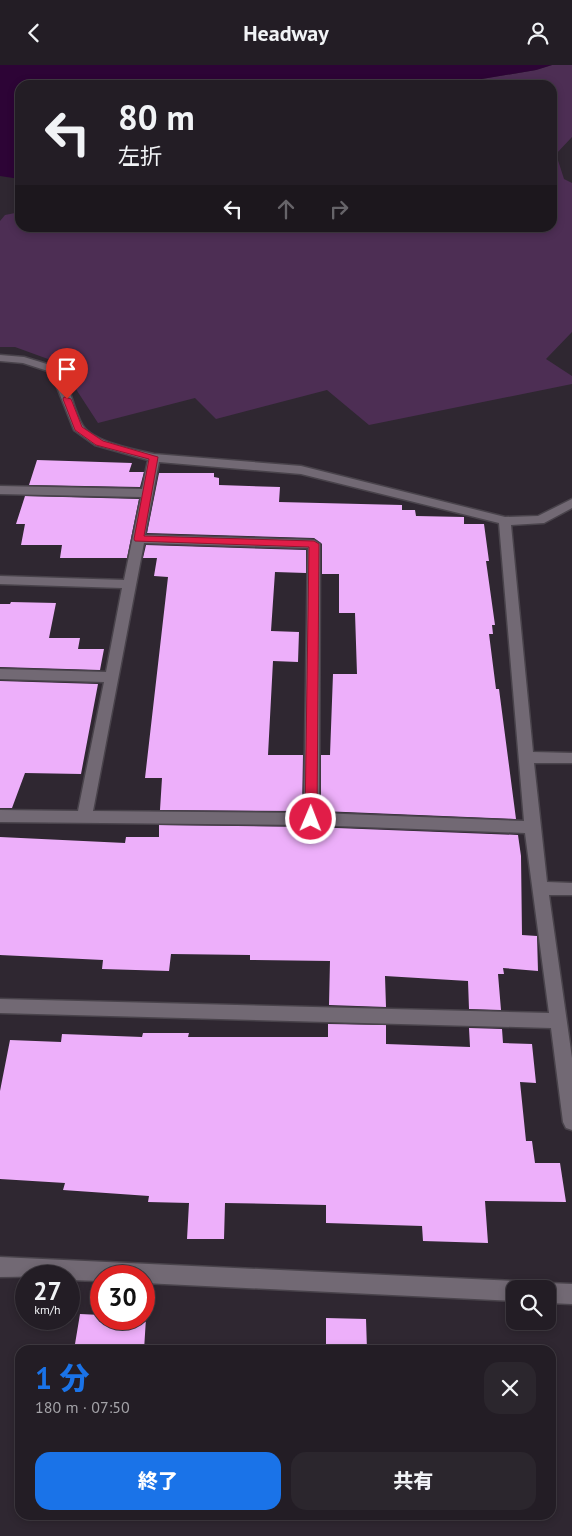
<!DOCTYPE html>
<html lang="ja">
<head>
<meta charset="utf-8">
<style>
  body { margin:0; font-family:"PT Sans","Noto Sans JP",sans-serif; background:#2b262d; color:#f1f3f6; height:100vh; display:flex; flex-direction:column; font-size:19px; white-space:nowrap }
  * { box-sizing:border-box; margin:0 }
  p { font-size:16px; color:#a3a2a7 }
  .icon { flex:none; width:28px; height:28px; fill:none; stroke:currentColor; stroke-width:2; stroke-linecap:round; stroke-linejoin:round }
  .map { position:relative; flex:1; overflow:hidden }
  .sheet { position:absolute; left:15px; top:1280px; width:541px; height:175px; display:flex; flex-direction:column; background:#231d25; border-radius:15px; box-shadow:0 2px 8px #0003,0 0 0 1px #403b42 }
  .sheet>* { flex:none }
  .banner { position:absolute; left:15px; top:15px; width:542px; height:152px; border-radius:15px; box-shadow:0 2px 8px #0003,0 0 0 1px #403b42; background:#231d25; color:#f1f3f6; overflow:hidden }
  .fabs { position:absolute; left:506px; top:1215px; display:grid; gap:10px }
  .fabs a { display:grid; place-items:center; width:50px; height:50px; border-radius:10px; background:#231d25; box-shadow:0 2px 8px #0003,0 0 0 1px #403b42; font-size:25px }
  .speed { position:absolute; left:15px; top:1200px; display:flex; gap:10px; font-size:25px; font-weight:700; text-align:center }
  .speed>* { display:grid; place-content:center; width:65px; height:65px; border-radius:50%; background:#231d25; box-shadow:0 2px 8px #0003,0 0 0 1px #403b42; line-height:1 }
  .speed small { font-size:12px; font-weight:400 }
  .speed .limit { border:8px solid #d22; background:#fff; color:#111 }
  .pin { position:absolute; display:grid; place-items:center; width:42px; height:42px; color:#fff; margin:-51px -21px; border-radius:50% 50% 50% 0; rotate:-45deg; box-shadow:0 0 5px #0007 }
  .pin .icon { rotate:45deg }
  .me { position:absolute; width:55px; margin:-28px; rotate:1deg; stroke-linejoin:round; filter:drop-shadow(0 0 4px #0008) }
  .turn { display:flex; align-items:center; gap:18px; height:105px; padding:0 20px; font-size:22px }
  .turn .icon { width:65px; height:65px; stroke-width:2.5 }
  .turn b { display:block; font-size:35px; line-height:42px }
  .lanes { display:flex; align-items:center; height:48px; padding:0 20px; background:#0003; justify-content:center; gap:25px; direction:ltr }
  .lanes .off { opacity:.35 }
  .round { display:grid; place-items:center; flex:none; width:52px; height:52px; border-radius:15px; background:#2b262d }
  .head { display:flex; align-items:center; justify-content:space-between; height:85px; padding:0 20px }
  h1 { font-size:30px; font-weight:800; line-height:38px; color:#1a73e8 }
  .primary-button { display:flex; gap:10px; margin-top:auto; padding:10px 20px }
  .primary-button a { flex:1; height:58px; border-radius:15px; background:#1a73e8; color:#fff; font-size:20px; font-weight:800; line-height:58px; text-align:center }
  .primary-button a+a { background:#2b262d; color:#f1f3f6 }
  header { display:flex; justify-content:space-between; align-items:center; height:65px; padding:0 20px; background:#231d25; font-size:22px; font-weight:800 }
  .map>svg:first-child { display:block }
  .green { fill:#4d2e54 }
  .water { fill:#2d0436 }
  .building { fill:#edaffa }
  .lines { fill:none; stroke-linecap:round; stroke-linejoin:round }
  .street-casing { stroke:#49434b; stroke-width:3 }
  .street { fill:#726974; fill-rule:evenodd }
  .route { fill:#e11d48; stroke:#92132f }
</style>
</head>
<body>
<header><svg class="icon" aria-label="back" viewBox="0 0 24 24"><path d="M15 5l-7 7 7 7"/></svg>Headway<svg class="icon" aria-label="person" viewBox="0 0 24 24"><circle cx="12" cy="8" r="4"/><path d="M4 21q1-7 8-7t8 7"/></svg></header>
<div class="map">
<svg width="572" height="1471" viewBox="0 0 572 1471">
  <rect width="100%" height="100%" fill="#2f2731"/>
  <!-- green -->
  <path class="green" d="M552,0H572V72L556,89L564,114L572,118V267L546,294L572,311V319L369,360L327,325L216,354L195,333L98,358L59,298L15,282H0V156L5,150L20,147V162H552V20H446L536,5Z"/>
  <!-- water -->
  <path class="water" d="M0,0H552L536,5L446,20H20V114L0,111Z"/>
  <!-- building -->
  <path class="building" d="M37,395L132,398L129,407H144L140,422L29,420Z
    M159,408H214V412L219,413V420L280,422L279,437L402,440V445H415L416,451L464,452V459H484L489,496H486L495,560H492L493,569H489L496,624H499L516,754L321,746V690H330L333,609H357L355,548H339V509H322V479L314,473L147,468Z
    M25,431L139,434L127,493H60L62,480H21L25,459H16Z
    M146,480L306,485V508L275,507L271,566L299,567L298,597L273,596L268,690H303L302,746L160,745L162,713H145L168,512L154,511L157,493H143Z
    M11,537L56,538L49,573H80L78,584H104L100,605L0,602V539H10Z
    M0,616L98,619L81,709L25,708L12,743H0Z
    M159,760L311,762L518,770L521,791L522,870L537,871L538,906L503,903L504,909H498L501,945L469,944L468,916L385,911L386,942L329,940L330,896L250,895V890L171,889L169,906L102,904L103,895L0,890V772L125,778L126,772H159Z
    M328,959L386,960V979L470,982L469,963L502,964L503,978L532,979L536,1018L520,1017L526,1076H532L535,1098H560L566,1137L485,1136L488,1178L423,1176L422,1161L326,1158V1140L225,1138L224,1174H187L189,1138L148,1137L149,1131L63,1125L65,1118L0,1114V1026L10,975L61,977L62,969L142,972L143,968H189L188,972H328Z
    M80,1249L101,1250V1254L146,1253L144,1285H74Z
    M326,1253L366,1254L367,1285H326Z"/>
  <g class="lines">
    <!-- street casing -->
    <g class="street-casing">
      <path id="street" d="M0,290L24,292L60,303C70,319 73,346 83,361C94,377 135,385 154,389L301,401L505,452L538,451L572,434V443L544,458L511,460L533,687L572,688V698H534L547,817L572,818V830H549L572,993V1065L566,1063L563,1057L551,963L0,948V934L549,948L525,768L311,760L0,757V745L78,746L104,617L0,614V604L106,607L122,523L0,519V511L124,515L141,432L0,429V421L142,424L148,395L95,380L74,365L51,307L23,298L0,296ZM159,397L301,409L499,458L524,756L319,748L320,479L314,475L145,470ZM144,478L308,483L304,748L93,746Z
        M0,1192L515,1216L522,1219L524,1224H515V1236L144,1218V1211H101V1216L69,1215V1211L0,1212Z
        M548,1218L572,1219V1239L548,1238V1224H540L541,1221Z"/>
    </g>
    <!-- street -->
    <use href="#street" class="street"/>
  </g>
  <!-- route -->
  <path class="route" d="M64,332L71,334L82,362L103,376L158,392L144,471L314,476L319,479L317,754L315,757H307L305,754L309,482L135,476L134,474L149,394L96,380L75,365L63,334Z"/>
</svg>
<div class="fabs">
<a><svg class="icon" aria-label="search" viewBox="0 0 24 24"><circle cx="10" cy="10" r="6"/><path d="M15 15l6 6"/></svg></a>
</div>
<div class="speed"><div>27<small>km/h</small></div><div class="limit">30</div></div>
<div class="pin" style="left:67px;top:334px;background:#d93025"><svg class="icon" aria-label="arrive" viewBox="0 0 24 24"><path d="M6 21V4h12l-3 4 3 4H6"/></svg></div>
<svg class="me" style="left:311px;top:754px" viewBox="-20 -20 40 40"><circle r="17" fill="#e11d48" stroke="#fff" stroke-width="3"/><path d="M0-11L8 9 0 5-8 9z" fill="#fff"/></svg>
<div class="banner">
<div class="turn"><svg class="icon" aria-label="left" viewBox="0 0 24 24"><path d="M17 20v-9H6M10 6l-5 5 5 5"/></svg><div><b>80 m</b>左折</div></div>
<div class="lanes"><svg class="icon" aria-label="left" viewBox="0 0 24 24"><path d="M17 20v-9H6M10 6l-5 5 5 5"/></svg><svg class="icon off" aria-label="ahead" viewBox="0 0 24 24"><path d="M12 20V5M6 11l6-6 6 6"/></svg><svg class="icon off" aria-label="right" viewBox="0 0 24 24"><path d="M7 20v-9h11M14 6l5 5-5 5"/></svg></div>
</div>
<section class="sheet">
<div class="head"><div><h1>1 分</h1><p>180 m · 07:50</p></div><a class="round"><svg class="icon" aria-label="close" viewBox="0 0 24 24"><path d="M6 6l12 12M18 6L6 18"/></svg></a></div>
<div class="primary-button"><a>終了</a><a>共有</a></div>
</section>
</div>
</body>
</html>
